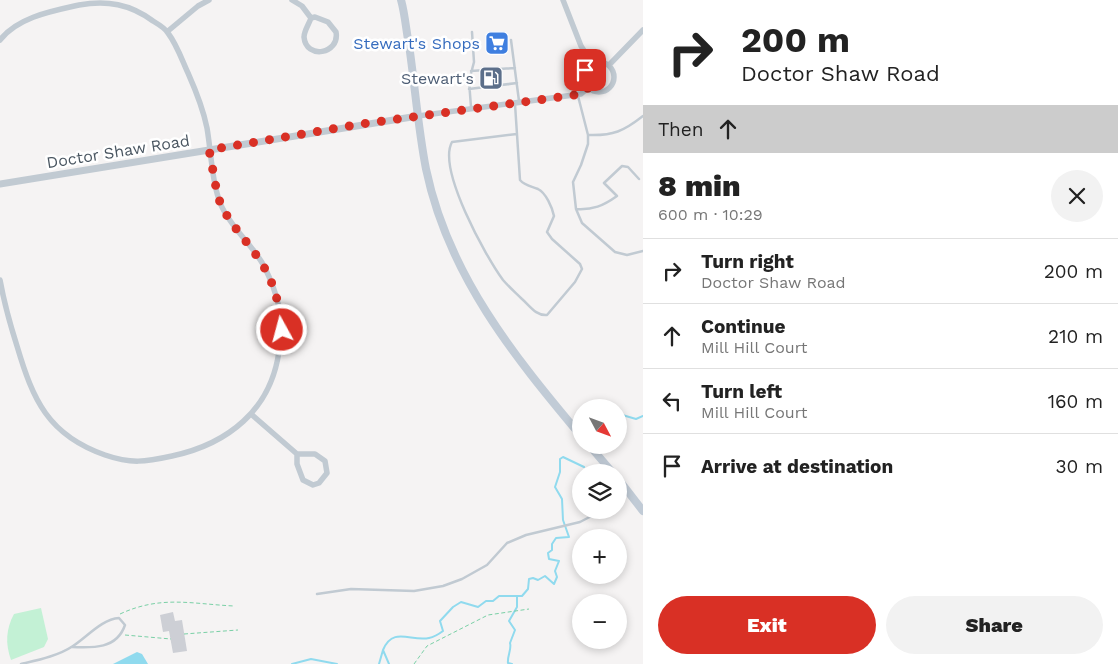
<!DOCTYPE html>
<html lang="en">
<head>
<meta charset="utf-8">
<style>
  body { margin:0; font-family:"Work Sans",sans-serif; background:#f2f2f2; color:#222; height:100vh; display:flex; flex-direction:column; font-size:19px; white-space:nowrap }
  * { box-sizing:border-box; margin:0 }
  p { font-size:16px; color:#767676 }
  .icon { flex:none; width:28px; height:28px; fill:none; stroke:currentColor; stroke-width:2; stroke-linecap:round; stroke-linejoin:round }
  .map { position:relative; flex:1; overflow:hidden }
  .drawer { display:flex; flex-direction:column; background:#fff; width:475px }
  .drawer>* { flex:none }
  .top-card { background:#fff; color:#222; overflow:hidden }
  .needle { width:32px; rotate:131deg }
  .fabs { position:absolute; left:572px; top:399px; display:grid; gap:10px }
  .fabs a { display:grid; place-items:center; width:55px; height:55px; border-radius:50%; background:#fff; box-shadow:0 2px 8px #0003; font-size:25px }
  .pin { position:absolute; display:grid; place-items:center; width:42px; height:42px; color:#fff; margin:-21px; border-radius:10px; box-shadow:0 2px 8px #0006 }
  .me { position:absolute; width:55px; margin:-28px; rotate:353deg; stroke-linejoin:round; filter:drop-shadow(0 0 4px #0008) }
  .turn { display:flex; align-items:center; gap:18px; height:105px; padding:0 15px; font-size:22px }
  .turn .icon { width:65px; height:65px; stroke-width:2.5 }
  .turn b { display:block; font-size:35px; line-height:42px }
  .then { display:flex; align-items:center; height:48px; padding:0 15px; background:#0003; gap:10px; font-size:19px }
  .round { display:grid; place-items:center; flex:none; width:52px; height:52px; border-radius:26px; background:#f2f2f2 }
  .overview { display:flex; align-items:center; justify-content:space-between; height:85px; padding:0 15px }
  h1 { font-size:30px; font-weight:800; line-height:38px }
  .cta { display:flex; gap:10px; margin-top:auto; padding:10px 15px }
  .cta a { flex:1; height:58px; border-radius:30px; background:#d93025; color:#fff; font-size:20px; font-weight:800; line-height:58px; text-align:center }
  .cta a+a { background:#f2f2f2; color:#222 }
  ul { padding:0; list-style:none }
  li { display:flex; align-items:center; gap:15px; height:65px; padding:0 15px; border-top:1px solid #e0e0e0 }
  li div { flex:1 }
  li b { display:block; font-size:19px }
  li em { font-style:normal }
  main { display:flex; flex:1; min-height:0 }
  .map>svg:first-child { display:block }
  .green { fill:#c3f1d5 }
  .water { fill:#90daee }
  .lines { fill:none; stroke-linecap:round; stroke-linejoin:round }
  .stream { stroke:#90daee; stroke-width:2 }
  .building { fill:#cdcfd5 }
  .path { stroke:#7ad0a6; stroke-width:1; stroke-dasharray:4 2.5; stroke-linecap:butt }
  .service { stroke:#c1cad2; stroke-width:2.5 }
  .minor { stroke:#c1cad2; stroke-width:5.5 }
  .tertiary { stroke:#c1cad2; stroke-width:7 }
  .secondary { stroke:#c1cbd6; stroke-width:8 }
  .route { stroke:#d93025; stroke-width:9; stroke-dasharray:0 16.2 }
  .labels { text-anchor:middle; stroke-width:5; stroke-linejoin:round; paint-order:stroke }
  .shop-label { font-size:16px; fill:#366cbe; stroke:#fff; text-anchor:end }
  .service-label { font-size:16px; fill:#4e5e75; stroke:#fff; text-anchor:end }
  .street-label { font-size:16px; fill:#4a5661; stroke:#fff }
</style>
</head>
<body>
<main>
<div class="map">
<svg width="643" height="664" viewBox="0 0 643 664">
  <rect width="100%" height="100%" fill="#f5f3f3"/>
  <!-- green -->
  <path class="green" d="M41,608L48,639L44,647L11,660C5,643 6,629 14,614Z"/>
  <!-- water -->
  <path class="water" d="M137,652L142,654L148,664H113Z"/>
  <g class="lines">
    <!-- stream -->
    <path class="stream" d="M619,414L636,419L643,416
      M606,447L607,445
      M292,664L311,659L337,664
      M379,664L383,650
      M389,664L383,650C393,626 411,642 429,638C434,637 439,634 443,631L440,621L453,607L461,602L478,607L486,601H493L499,596H522L528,589L529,579L533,578L538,580L545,576L554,584L557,577L555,571L559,561L549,559L548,553L552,550V544L556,538L569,537L563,520L562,499L555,487L560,472V459L563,457L584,467
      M512,664L508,663C507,656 512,649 510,643L515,630L509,621L517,607V596"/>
  </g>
  <!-- building -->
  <path class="building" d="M173,612L175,621L182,620L187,651L173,653L169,631L163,632L160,615Z"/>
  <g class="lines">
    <!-- path -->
    <path class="path" d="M120,614C161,595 192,604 234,606
      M184,634L238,630
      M125,635L171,639
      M414,664L427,646L488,615L529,609"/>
    <!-- service -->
    <path class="service" d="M511,40L519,101
      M497,69V74
      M485,70V76
      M471,71L515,68
      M469,89L517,83
      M578,96L588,135V144L581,165L573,182L576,209L582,223L615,252L627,255L643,251
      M515,104L520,180C525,186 531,186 538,189C546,193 552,207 554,216L547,232L552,239L580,264L582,269L575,282L547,315C536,316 530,306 522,299C516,293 509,287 503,280C486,257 437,169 452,142L517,134
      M471,107L469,81L474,62L472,32
      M588,135C613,136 624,131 643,116
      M576,209C593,210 603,206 617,196L604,183L622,166L628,167L639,179
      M619,496L625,491
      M317,594L351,589L414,591L443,586L462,579L487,565L507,543L526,535L580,522L603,510
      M21,664C38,660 58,656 73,646C87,637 102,619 119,618L125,625C117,649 93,648 72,647"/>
    <!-- minor -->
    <path class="minor" d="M292,0L302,6L311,18
      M563,0L581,46L592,63
      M315,17L328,22L336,32C340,54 306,60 304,37C304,31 309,24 311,18Z
      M168,31L198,6L209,0
      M0,40C18,17 52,11 79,5C107,0 130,4 153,21C158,24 165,28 168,33C177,45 182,60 188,73C196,91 203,108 207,128C211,151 212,184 221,205C231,228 252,244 264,266C270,278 276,293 279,307C282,322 281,336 279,351C271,410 228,444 172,456C145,462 131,464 105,455C48,435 33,400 17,346C10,324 4,302 0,280
      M584 77a15 15 0 1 1 30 0a15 15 0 1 1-30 0Z
      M609,65L643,30
      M418,116L581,94L588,88
      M251,414L297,454
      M297,454H315L325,461L327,473L319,483L313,485L303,480L297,464Z"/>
    <!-- tertiary -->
    <path class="tertiary" d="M0,184L418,116"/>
    <!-- secondary -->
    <path class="secondary" d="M401,0C405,14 406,30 409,45C415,86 418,128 426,169C448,275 514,356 581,436
      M589,445L612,472
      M619,480L643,511"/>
  </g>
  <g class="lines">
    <!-- route -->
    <path class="route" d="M282,330C280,308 275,284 262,264C250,244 233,228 222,207C215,192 213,166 209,150L361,124L582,94L588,88L584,80L585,70"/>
  </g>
  <!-- icons -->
  <defs>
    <g id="supermarket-square" transform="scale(1.25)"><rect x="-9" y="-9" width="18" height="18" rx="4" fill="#3f7fe0" stroke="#fff"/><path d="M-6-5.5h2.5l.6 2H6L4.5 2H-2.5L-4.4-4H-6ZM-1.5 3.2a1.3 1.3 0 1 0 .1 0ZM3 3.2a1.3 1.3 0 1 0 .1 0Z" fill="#fff"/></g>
    <g id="fuel-square" transform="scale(1.25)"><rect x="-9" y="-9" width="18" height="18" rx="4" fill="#5c6f8a" stroke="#fff"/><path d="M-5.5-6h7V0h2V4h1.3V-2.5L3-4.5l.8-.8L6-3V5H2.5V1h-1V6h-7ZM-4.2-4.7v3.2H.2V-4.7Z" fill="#fff"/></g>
  </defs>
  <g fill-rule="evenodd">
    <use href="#supermarket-square" x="497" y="43"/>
    <use href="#fuel-square" x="491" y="78"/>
  </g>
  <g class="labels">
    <!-- shop labels -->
    <g class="shop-label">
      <text x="480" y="49">Stewart's Shops</text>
    </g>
    <!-- service labels -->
    <g class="service-label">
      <text x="474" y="84">Stewart's</text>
    </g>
    <!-- street labels -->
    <g class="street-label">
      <text transform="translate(118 151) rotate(-9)" y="6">Doctor Shaw Road</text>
    </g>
  </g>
</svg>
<div class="fabs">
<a><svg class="needle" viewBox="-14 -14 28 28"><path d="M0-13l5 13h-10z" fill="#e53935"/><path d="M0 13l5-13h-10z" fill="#767676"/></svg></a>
<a><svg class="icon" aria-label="layers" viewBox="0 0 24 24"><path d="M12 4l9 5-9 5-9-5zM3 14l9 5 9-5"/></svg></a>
<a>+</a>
<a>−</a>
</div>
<div class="pin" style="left:585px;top:70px;background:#d93025"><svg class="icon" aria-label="arrive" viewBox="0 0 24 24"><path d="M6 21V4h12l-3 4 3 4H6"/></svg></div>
<svg class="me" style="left:282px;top:330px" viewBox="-20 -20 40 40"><circle r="17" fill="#d93025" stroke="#fff" stroke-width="3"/><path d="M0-11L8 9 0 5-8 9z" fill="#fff"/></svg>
</div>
<section class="drawer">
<div class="top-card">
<div class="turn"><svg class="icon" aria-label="right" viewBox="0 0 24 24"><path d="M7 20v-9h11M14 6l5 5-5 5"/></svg><div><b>200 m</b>Doctor Shaw Road</div></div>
<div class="then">Then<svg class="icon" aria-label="ahead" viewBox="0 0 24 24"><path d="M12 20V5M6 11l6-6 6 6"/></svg></div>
</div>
<div class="overview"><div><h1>8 min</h1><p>600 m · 10:29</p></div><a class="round"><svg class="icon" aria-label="close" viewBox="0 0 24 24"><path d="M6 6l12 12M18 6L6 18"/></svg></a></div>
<ul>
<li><svg class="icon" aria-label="right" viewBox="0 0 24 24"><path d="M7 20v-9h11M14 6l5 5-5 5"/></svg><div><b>Turn right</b><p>Doctor Shaw Road</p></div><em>200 m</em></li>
<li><svg class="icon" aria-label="ahead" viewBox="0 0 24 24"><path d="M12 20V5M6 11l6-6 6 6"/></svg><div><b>Continue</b><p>Mill Hill Court</p></div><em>210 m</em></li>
<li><svg class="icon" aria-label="left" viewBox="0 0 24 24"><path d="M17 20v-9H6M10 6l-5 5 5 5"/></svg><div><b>Turn left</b><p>Mill Hill Court</p></div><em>160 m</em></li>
<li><svg class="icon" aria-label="arrive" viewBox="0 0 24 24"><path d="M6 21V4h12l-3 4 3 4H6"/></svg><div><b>Arrive at destination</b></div><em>30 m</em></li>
</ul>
<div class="cta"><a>Exit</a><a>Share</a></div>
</section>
</main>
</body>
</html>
